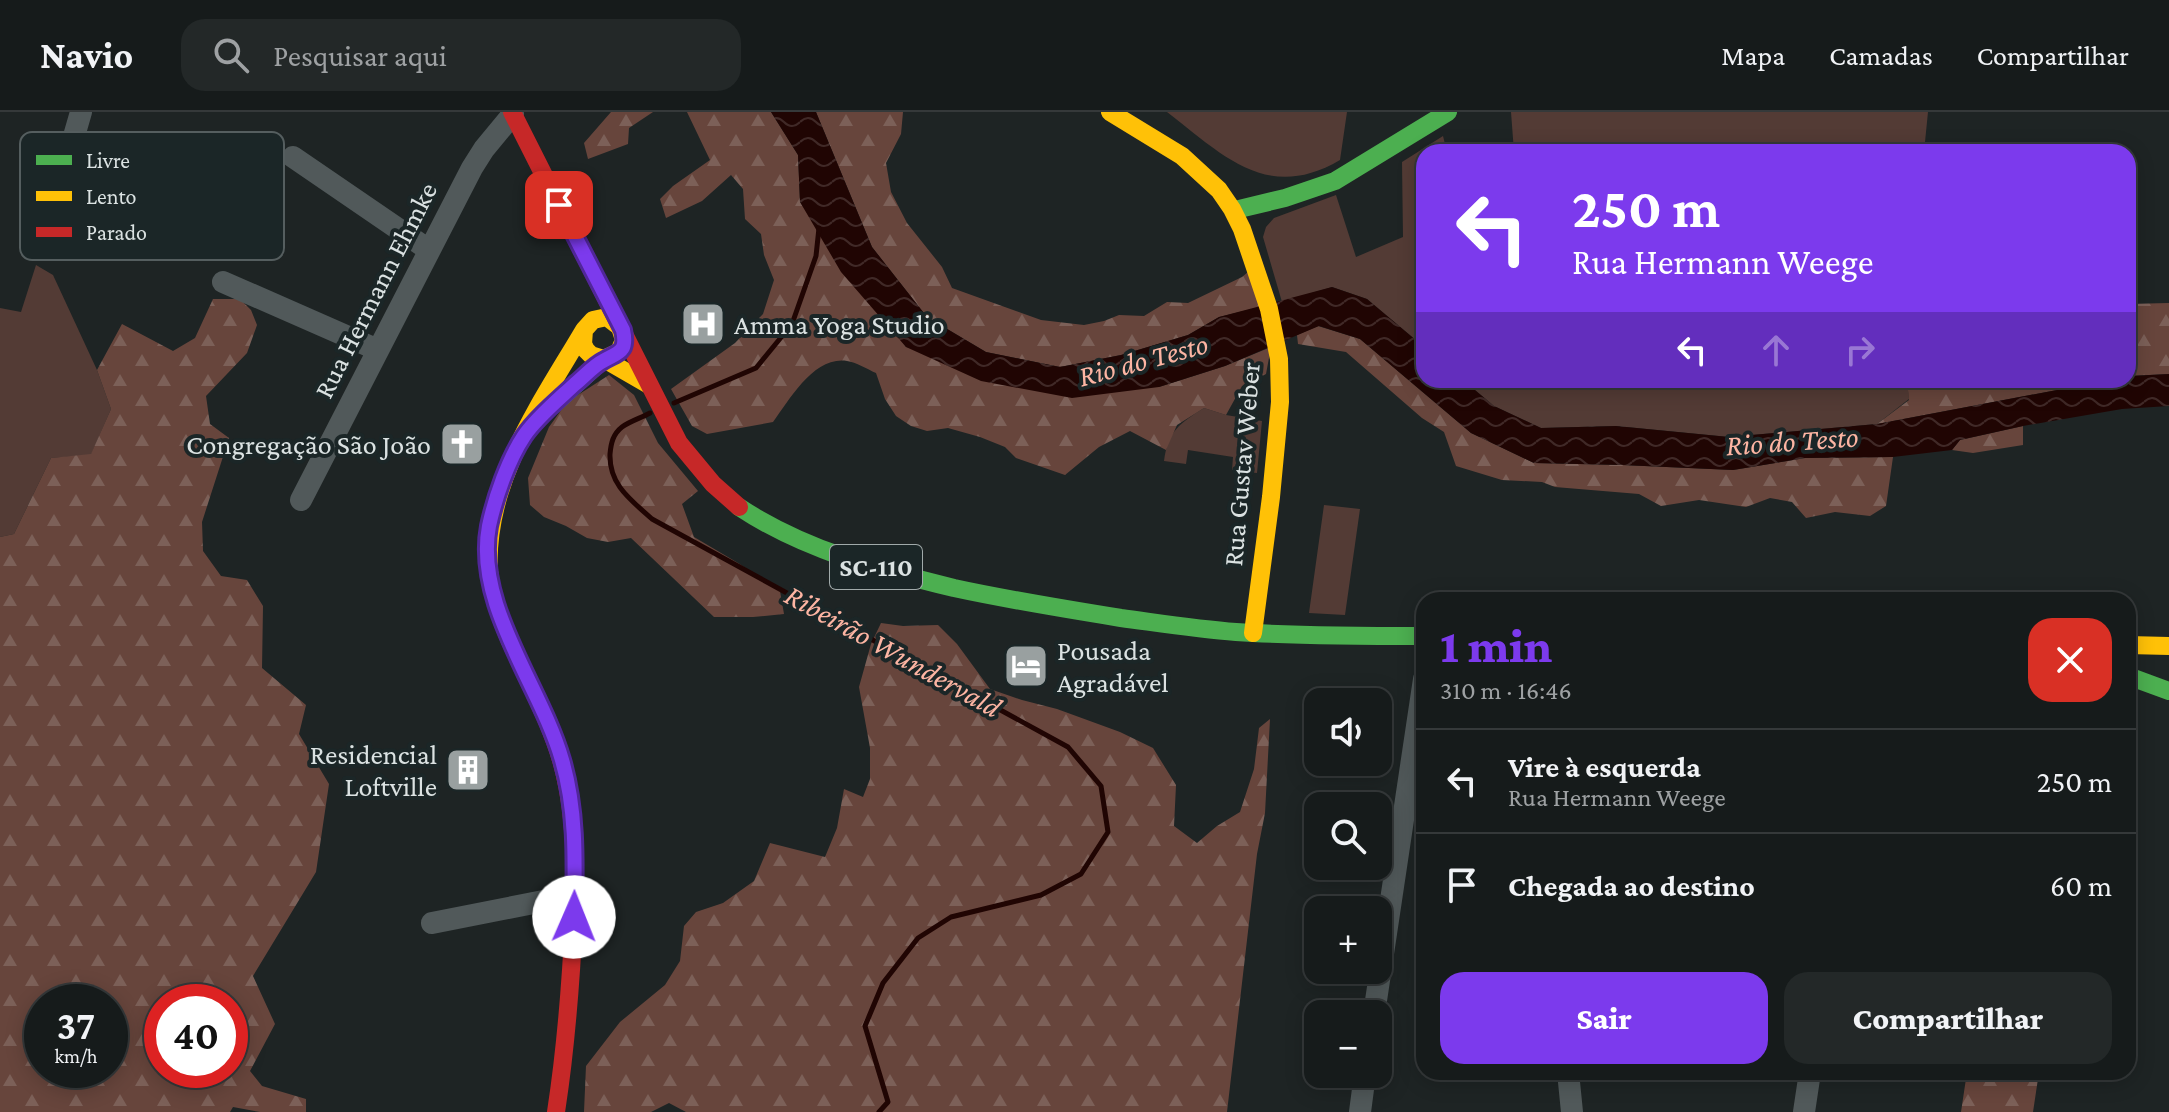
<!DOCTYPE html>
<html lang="pt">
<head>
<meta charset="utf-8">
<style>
  body { margin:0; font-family:"Crimson Pro",serif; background:#232828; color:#f1f3f6; height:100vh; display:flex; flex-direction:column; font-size:30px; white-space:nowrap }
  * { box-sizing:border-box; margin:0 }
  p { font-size:26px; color:#9ea1a3 }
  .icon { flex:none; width:44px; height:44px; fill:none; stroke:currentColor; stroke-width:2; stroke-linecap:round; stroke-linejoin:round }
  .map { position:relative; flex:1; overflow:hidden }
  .sheet { position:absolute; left:1416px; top:480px; width:720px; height:488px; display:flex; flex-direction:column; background:#161b1b; border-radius:24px; box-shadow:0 4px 20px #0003,0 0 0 2px #35393a }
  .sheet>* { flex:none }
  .hud { position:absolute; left:1416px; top:32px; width:720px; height:244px; border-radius:24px; box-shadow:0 4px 20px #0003,0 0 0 2px #35393a; background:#7c3aed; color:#fff; overflow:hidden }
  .fabs { position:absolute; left:1304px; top:576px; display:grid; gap:16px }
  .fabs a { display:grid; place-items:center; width:88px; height:88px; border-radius:16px; background:#161b1b; box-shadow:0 4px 20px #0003,0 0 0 2px #35393a; font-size:40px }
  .speed { position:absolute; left:24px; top:872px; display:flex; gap:16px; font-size:40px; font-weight:700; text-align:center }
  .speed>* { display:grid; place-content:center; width:104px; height:104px; border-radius:50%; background:#161b1b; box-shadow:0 4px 20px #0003,0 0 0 2px #35393a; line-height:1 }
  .speed small { font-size:20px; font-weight:400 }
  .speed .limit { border:12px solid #d22; background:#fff; color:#111 }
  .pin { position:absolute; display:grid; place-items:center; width:68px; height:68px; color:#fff; margin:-34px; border-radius:16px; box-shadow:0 4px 12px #0006 }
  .me { position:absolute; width:88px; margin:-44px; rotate:1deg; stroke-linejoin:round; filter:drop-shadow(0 0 6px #0008) }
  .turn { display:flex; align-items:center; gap:28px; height:168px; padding:0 24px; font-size:36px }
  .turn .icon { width:104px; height:104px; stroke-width:2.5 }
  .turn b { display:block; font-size:56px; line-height:68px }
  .lanes { display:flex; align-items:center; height:76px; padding:0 24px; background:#0003; justify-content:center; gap:40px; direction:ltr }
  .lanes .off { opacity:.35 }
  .round { display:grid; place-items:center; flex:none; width:84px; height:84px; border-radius:24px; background:#232828 }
  .headline { display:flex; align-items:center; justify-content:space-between; height:136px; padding:0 24px }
  h1 { font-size:48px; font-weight:800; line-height:60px; color:#7c3aed }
  .cta { display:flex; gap:16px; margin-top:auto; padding:16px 24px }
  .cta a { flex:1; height:92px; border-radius:24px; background:#7c3aed; color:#fff; font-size:32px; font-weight:800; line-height:92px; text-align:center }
  .cta a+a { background:#232828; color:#f1f3f6 }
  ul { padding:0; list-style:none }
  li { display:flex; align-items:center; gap:24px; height:104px; padding:0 24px; border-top:2px solid #35393a }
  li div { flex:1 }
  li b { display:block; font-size:30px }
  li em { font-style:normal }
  header { display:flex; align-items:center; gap:48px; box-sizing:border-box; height:112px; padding:0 40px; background:#161b1b; border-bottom:2px solid #35393a }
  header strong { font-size:38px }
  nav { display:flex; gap:44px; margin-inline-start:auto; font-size:28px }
  .search { width:560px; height:72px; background:#232828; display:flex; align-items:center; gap:20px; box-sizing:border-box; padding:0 28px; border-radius:24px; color:#9ea1a3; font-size:30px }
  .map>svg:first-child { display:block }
  .grass { fill:#533b35 }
  .forest { fill:url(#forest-firs); fill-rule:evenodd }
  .water { fill:url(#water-waves) }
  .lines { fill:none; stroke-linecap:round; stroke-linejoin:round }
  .stream { stroke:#200503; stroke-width:5 }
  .street { stroke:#51595a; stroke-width:22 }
  .fast { stroke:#4caf50; stroke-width:18 }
  .slow { stroke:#ffc107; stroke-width:18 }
  .jam { stroke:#c62828; stroke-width:18 }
  .route-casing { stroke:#51269a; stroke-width:20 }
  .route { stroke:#7c3aed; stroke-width:14 }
  .labels { text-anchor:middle; stroke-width:8; stroke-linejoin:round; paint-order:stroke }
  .shield { fill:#1b2627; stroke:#a1aaaa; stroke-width:2 }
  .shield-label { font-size:26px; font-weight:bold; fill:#dbe2e2 }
  .street-label { font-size:28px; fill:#dbe2e2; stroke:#1b2627 }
  .poi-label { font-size:28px; fill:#dbe2e2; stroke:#1b2627; text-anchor:start }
  .water-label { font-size:30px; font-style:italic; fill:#fdb5a3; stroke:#1b2627 }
  .key { fill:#1b2627; stroke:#555e5f; stroke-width:2 }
  .key-label { font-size:22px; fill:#dbe2e2 }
</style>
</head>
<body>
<header>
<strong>Navio</strong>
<div class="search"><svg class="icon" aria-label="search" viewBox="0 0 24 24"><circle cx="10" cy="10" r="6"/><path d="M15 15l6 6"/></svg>Pesquisar aqui</div>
<nav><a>Mapa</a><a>Camadas</a><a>Compartilhar</a></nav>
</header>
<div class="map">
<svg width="2169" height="1000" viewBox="0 0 2169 1000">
  <defs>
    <pattern id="forest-firs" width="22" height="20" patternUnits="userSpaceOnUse" patternTransform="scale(2)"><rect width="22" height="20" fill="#67453c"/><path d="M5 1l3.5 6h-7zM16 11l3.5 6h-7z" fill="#7c6058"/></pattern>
    <pattern id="water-waves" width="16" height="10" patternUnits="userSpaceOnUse" patternTransform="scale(2)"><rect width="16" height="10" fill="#200503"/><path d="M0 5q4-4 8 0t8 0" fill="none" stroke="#402927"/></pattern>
  </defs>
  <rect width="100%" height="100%" fill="#1e2424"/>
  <!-- grass -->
  <path class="grass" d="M1167,0H1347L1340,48C1267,91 1223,43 1167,0Z
    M1511,0H1928L1924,40H1514Z
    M1443,24L1447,40H1424V235L1367,187L1332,175L1282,190L1263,125L1266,115L1274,106L1336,83L1356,145L1403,125L1402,50Z
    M36,153L53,163L97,258L111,297L91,343L51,346L14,422L0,425V196L21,200Z
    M1463,268H1907L1909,287L1877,312L1729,325L1616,314L1541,316L1494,294Z
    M1204,296L1226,303L1262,309L1257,361L1232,358L1233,345L1188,338L1186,352L1164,349C1168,319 1180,311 1204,296Z
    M1324,393L1360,397L1345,503L1309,501Z"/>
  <!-- forest -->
  <path class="forest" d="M611,0H653L629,16L628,32L588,47L584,31Z
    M687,0H771L798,43L800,90L906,235L1159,275L1225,254L1271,235L1266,262L1242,274L1226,303L1204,296L1177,313L1166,338L1130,319L1099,335L1065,363L1016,346L1005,335L980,325L948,316L927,319L911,314L896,304L885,287L876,261C867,257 856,250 847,249C814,244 790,287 773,310L707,322L692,314L671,277L735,231L763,202L774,168L764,143L761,122L745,107L743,77L731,63L702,89L666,106L660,87L673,74L710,48Z
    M816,0H903L901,22L886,51L891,80L907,111L942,155L952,176L1041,208L1084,213L1104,209L1119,203L1144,204L1167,190L1188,191L1242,165L1248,160L1260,195L1219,205L1188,223L1121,243L1060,255L986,240L927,205L872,135Z
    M213,187H240L251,198L257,213L247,241L206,284L210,312L229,326L202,410L203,439L221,464L247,468L263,494L262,556L306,593L299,622L329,672L316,760L253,864L275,912L250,959L262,974L306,987V1000H260L233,995L230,1000H0V425L14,422L51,346L91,342L111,297L97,258L122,212L173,239L195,226ZM42,890H110V958H42ZM162,890H230V958H162Z
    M2169,191V262L2128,264V192Z
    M1318,214L1360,227L1471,321L1534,351L1622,353L1733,358L1805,346L1893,345L1886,394L1870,404L1835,400L1806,406L1792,390L1770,386L1746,395L1699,388L1661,394L1639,382L1555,375L1542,370L1502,368L1456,354L1444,320L1422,306L1346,240L1298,232L1297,223Z
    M609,263L634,283L658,331L698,379L682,392L694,425L738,451L780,479L784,502L753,505H714L631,426L608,430L587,426L566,414L544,405L530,393L528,366L549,315L567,290Z
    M1907,268H2110L1877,312L1909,288Z
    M2023,314V333L1973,341L1952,338L1960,328Z
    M881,511L903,514L938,513L957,532L990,577L1022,588L1057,597L1120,620L1153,636L1176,673L1174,714L1197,731L1217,714L1240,700L1254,657L1259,616L1270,607L1265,701L1257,742L1227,1000H686L669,991L651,1000H584L586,954L620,910L665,873L680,849L684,814L696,800L723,791L754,769L770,731L825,745L837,716L844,677L863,685L870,667V636L859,575L871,532Z
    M1967,960H2039L2033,1000H1961Z"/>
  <!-- water -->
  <path class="water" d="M771,0H816L872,135L927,205L986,240L1060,255L1121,243L1188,223L1219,205L1332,175L1367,187L1424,235V268H1463L1494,294L1541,316L1616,314L1729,325L1877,312L2110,268H2128V264H2131L2169,262V294L2122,297L2023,314L1960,328L1952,338L1893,345L1805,346L1733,358L1622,353L1534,351L1471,321L1360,227L1319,214L1225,254L1159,275L1072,286L981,269L906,235L841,160L800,90L798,43Z"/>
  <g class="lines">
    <!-- stream -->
    <path class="stream" d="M674,291L756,256L792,212L816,144L819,116
      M650,301C641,306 630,309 622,315C613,322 611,331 610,342C609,373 631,388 652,407L1068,635L1101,674L1108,720L1081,762L1041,783L951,805L918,826L883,871L865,914L888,990L879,1000"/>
    <!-- street -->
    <path class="street" d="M293,45L429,138
      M53,97L81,0
      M223,170L378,238
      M301,388L472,56L484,37L513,2
      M432,811L574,783
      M1374,902L1424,567
      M1568,960L1572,1000
      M1360,1000L1365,962
      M1804,1000L1810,960"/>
    <!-- fast -->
    <path class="fast" d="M1235,98L1285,86L1335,69L1448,0
      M551,295L604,247
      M739,395C804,438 880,458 954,476C1009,488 1065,497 1121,506C1159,511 1198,517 1236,520C1298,524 1361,524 1424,524
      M2128,564L2169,579"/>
    <!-- slow -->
    <path class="slow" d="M1110,0L1182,44L1219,78L1232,97L1242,117L1269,197L1279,247L1280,290L1271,385L1253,521
      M604,247L619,240L624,228L620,215L607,205L593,208L584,218L583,232L586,238L591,243L604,247L649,273
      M510,529C501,508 491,483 489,459C484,370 541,291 584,218
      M2128,533L2169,534"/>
    <!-- jam -->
    <path class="jam" d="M512,0L679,331L713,372L739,395
      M510,529C529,572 553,614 564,659C576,707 575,756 574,805C571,870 566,935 556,1000"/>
  </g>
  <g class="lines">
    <!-- route casing -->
    <g class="route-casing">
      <path id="route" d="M559,93L623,218C628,241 618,240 603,249C593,254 584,265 575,272C559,287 536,306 524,324C508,348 495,386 489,414C474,493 541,574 562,648C577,699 575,752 574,805"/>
    </g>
    <!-- route -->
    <use href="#route" class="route"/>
  </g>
  <!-- icons -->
  <defs>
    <g id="hospital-square" transform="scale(2.3)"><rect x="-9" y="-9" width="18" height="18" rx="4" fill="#99a0a0" stroke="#1b2627"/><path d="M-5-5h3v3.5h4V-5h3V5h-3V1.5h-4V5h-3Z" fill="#fff"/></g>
    <g id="church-square" transform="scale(2.3)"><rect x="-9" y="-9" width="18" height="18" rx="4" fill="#99a0a0" stroke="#1b2627"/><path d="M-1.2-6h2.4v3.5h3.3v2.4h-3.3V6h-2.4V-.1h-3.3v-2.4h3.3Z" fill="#fff"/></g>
    <g id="hotel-square" transform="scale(2.3)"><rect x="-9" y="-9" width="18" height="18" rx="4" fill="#99a0a0" stroke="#1b2627"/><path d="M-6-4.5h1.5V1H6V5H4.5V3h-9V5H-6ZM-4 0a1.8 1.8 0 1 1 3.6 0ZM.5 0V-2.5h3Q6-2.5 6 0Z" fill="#fff"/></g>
    <g id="building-square" transform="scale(2.3)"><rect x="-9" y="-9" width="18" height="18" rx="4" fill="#99a0a0" stroke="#1b2627"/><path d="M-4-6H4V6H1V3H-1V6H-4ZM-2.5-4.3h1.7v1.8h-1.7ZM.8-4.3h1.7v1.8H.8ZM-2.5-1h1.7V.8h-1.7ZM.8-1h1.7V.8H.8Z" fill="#fff"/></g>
  </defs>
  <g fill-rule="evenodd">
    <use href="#hospital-square" x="703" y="212"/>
    <use href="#church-square" x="462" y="332"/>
    <use href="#hotel-square" x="1026" y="554"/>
    <use href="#building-square" x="468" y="658"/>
  </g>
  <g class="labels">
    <!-- shield labels -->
    <rect class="shield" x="830" y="433" width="92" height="44" rx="6"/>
    <g class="shield-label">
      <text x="876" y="464">SC-110</text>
    </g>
    <!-- street labels -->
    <g class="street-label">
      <text transform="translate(375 178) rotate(-63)" y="10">Rua Hermann Ehmke</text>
      <text transform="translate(1241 352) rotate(-85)" y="10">Rua Gustav Weber</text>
    </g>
    <!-- poi labels -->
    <g class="poi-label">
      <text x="734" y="222">Amma Yoga Studio</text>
      <text x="431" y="342" text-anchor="end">Congregação São João</text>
      <text x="1057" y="548">Pousada<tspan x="1057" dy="32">Agradável</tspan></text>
      <text x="437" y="652" text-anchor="end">Residencial<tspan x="437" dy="32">Loftville</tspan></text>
    </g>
    <!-- water labels -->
    <g class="water-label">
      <text transform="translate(1143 248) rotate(-15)" y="10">Rio do Testo</text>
      <text transform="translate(1792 329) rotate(-4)" y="10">Rio do Testo</text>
      <text transform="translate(893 539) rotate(29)" y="10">Ribeirão Wundervald</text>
    </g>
  </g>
  <!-- legend -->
  <rect x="20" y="20" width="264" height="128" rx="12" class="key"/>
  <rect x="36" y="43" width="36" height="10" fill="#4caf50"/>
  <rect x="36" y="79" width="36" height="10" fill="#ffc107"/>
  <rect x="36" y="115" width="36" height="10" fill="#c62828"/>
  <g class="key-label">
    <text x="86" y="56">Livre</text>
    <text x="86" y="92">Lento</text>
    <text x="86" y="128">Parado</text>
  </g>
</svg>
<div class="fabs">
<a><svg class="icon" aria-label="sound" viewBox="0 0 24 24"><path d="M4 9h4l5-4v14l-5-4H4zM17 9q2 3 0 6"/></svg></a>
<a><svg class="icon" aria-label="search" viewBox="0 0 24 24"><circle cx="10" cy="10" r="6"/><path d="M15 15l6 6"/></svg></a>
<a>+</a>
<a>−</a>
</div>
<div class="speed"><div>37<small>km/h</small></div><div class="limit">40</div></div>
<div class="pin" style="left:559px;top:93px;background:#d93025"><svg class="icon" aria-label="arrive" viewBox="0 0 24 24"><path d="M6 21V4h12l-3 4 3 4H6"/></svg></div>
<svg class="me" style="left:574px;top:805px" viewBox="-20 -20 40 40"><circle r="19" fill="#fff"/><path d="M0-13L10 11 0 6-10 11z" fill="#7c3aed"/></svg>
<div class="hud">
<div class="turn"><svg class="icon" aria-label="left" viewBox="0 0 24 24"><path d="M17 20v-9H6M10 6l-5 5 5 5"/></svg><div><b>250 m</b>Rua Hermann Weege</div></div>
<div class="lanes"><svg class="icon" aria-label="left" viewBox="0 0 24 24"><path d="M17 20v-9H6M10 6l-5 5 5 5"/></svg><svg class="icon off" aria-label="ahead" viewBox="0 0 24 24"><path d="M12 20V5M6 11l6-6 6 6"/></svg><svg class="icon off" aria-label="right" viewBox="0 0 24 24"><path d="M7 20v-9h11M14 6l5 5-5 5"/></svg></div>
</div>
<section class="sheet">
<div class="headline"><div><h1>1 min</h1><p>310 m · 16:46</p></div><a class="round" style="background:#d93025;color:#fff"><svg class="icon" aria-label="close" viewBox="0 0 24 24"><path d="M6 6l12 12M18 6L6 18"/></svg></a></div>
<ul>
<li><svg class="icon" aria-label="left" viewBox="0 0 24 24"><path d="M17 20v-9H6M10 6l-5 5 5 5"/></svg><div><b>Vire à esquerda</b><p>Rua Hermann Weege</p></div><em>250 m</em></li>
<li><svg class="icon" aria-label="arrive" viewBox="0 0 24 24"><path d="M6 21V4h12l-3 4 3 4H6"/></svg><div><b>Chegada ao destino</b></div><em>60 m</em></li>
</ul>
<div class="cta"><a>Sair</a><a>Compartilhar</a></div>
</section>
</div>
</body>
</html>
